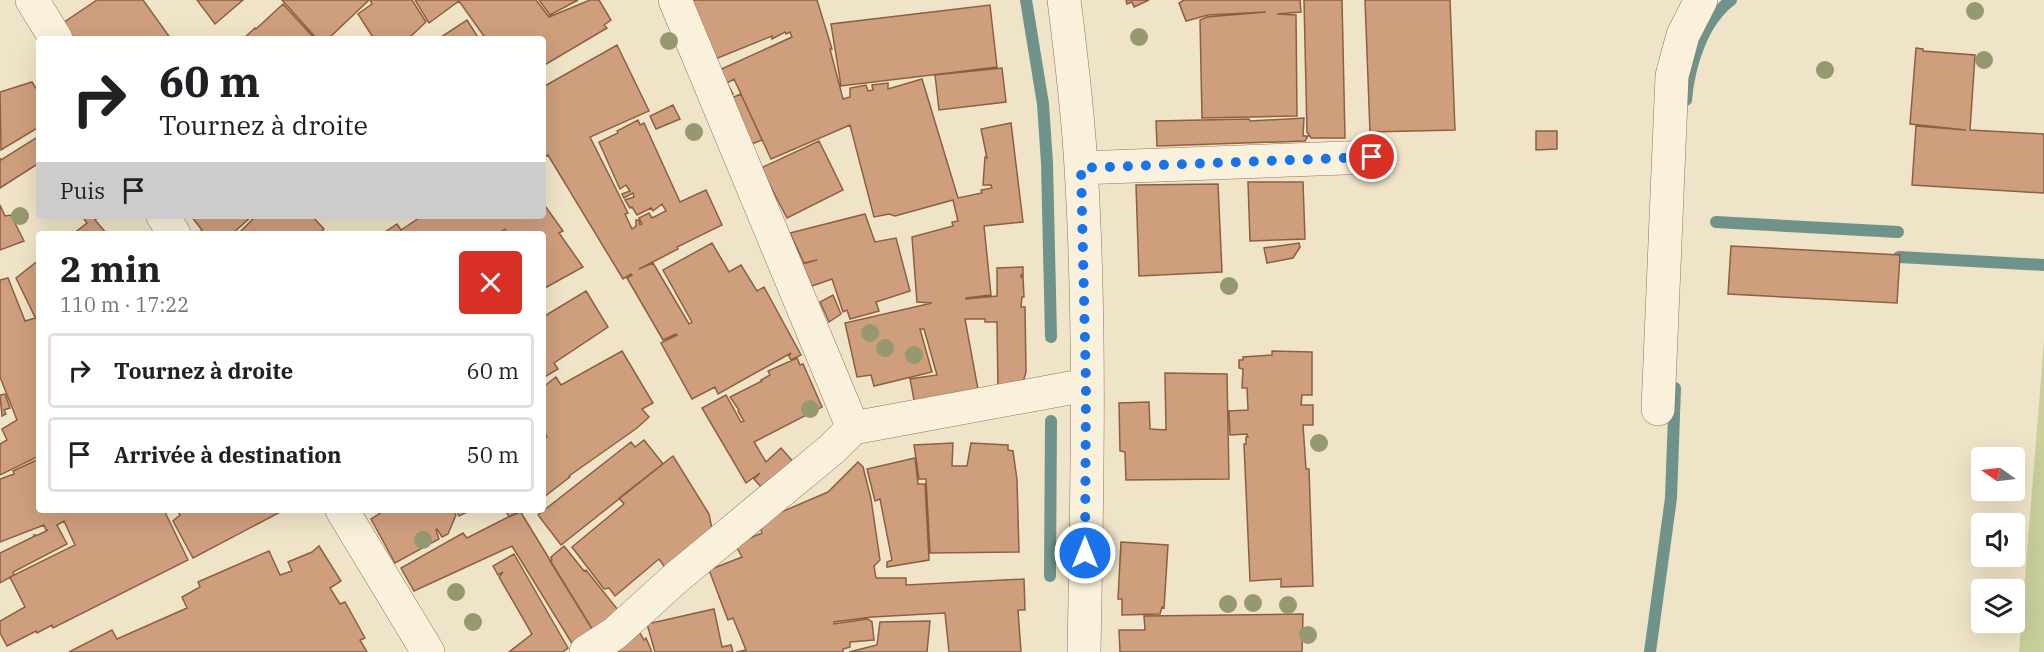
<!DOCTYPE html>
<html lang="fr">
<head>
<meta charset="utf-8">
<style>
  body { margin:0; font-family:"IBM Plex Serif",serif; background:#f2f2f2; color:#202124; height:100vh; display:flex; flex-direction:column; font-size:22px; white-space:nowrap }
  * { box-sizing:border-box; margin:0 }
  p { font-size:20px; color:#757577 }
  .icon { flex:none; width:33px; height:33px; fill:none; stroke:currentColor; stroke-width:2; stroke-linecap:round; stroke-linejoin:round }
  .map { position:relative; flex:1; overflow:hidden }
  .side { position:absolute; left:36px; top:231px; width:510px; height:282px; display:flex; flex-direction:column; background:#fff; border-radius:6px; box-shadow:0 6px 24px #0002 }
  .side>* { flex:none }
  .banner { position:absolute; left:36px; top:36px; width:510px; height:183px; border-radius:6px; box-shadow:0 6px 24px #0002; background:#fff; color:#202124; overflow:hidden }
  .needle { width:39px; rotate:284deg }
  .buttons { position:absolute; left:1971px; top:447px; display:grid; gap:12px }
  .buttons a { display:grid; place-items:center; width:54px; height:54px; border-radius:6px; background:#fff; box-shadow:0 6px 24px #0002; font-size:30px }
  .pin { position:absolute; display:grid; place-items:center; width:51px; height:51px; color:#fff; margin:-26px; border:3px solid #fff; border-radius:50%; box-shadow:0 2px 6px #0007 }
  .me { position:absolute; width:66px; margin:-33px; rotate:0deg; stroke-linejoin:round; filter:drop-shadow(0 0 4px #0008) }
  .turn { display:flex; align-items:center; gap:21px; height:126px; padding:0 24px; font-size:27px }
  .turn .icon { width:78px; height:78px; stroke-width:2.5 }
  .turn b { display:block; font-size:42px; line-height:51px }
  .then { display:flex; align-items:center; height:57px; padding:0 24px; background:#0003; gap:12px; font-size:22px }
  .round { display:grid; place-items:center; flex:none; width:63px; height:63px; border-radius:6px; background:#f2f2f2 }
  .overview { display:flex; align-items:center; justify-content:space-between; height:102px; padding:0 24px }
  h1 { font-size:36px; font-weight:700; line-height:45px }
  ul { padding:0; list-style:none }
  li { display:flex; align-items:center; gap:18px; height:75px; margin:0 12px 9px; padding:0 12px; border:3px solid #e0e0e0; border-radius:6px }
  li div { flex:1 }
  li b { display:block; font-size:22px }
  li em { font-style:normal }
  .map>svg:first-child { display:block }
  .green { fill:#c9cf9b }
  .lines { fill:none; stroke-linecap:round; stroke-linejoin:round }
  .stream { stroke:#6f938a; stroke-width:12 }
  .building { fill:#cf9f7d; stroke:#8d5f41; stroke-width:1.5 }
  .minor-casing { stroke:#8d765c; stroke-width:34 }
  .minor { stroke:#faf1dc; stroke-width:33 }
  .tree { fill:#96986f }
  .route { stroke:#1a73e8; stroke-width:10; stroke-dasharray:0 18 }
</style>
</head>
<body>
<div class="map">
<svg width="2044" height="652" viewBox="0 0 2044 652">
  <rect width="100%" height="100%" fill="#f0e4c8"/>
  <!-- green -->
  <path class="green" d="M2044,341V652H2019Z"/>
  <g class="lines">
    <!-- stream -->
    <path class="stream" d="M1026,0L1043,104L1047,163L1051,337
      M1686,100C1689,65 1702,22 1731,0
      M1716,222L1898,232
      M1899,257L2044,265
      M1050,576L1051,421
      M1650,652L1671,498L1675,388"/>
  </g>
  <!-- building -->
  <path class="building" d="M97,0H143L171,39H70L60,25Z
    M197,0H243L215,24Z
    M282,0H369L328,39H317Z
    M370,0H412L426,22L409,38L410,39H374L358,14L372,4Z
    M415,0H536L549,17L590,0H599L611,20L604,25L607,28L543,66V39H486L459,1L429,23Z
    M539,0H578L550,15Z
    M685,0H817L832,49H830L843,99L850,97V88L866,85L868,91L873,90L872,85L888,83V89L922,79L958,198L982,193L981,190L992,188L991,185H983L985,157L987,158L981,129L1011,123L1023,222L984,226L991,295L966,298V299L997,296V268L1023,267V276L1021,275V277H1023L1024,297H1022L1021,307H1025L1026,372L1021,389L998,391L997,322H985V319H965L980,400L915,405L910,379L937,375L924,329H920L932,372L874,386L871,375L857,377L845,323L932,303L917,302L912,237L953,226L952,222L958,221L953,200L895,216L889,214L874,217L850,125L771,159L734,79L727,83L733,94L726,97L715,72L792,37L790,32L786,34L785,32L772,39V36L708,62Z
    M1126,0H1149L1134,7L1132,2L1127,4Z
    M1184,0H1300L1301,12L1277,14L1296,15L1297,116L1202,118L1200,20L1207,17L1266,12L1208,15L1186,21L1179,3Z
    M1304,0H1342L1345,138H1311L1307,132Z
    M1365,0H1450L1455,130L1370,132Z
    M283,4L315,39H243L255,28L256,29Z
    M990,5L997,67L841,86L831,24Z
    M467,20L479,39H438Z
    M617,45L649,111L590,137L628,213L625,214L632,229L636,226V220H639L640,225L642,224L639,218L649,213L652,218L666,211L662,204L653,211L651,208L637,215L632,207L630,208L625,200L634,197L633,193L624,198L622,194L630,191L626,185L620,189L599,142L618,133L617,131L638,120L640,125L644,123L680,202L706,190L722,225L677,247L678,249L639,269L653,263L689,324L692,322L663,270L712,243L729,272L741,265L757,291L764,287L801,355L791,360L789,356L791,353L718,394L715,387L692,399L661,343L677,335L676,334L663,340L627,278L632,275L631,274L623,279L548,155L547,156L543,153V87Z
    M1916,48L1923,49V51L1975,55L1970,130L2044,134V193L1912,185L1916,126L1966,130L1910,124Z
    M1002,68L1006,102L939,110L935,75Z
    M32,82L39,93V127L1,150L0,92Z
    M741,94L762,140L749,145L729,99Z
    M673,105L680,119L656,129L650,116Z
    M1304,118L1303,136H1308L1305,141L1157,146L1156,121L1249,119L1250,121Z
    M1536,131H1557V149L1536,150Z
    M39,136V163L0,188V158L1,160Z
    M819,141L843,190L787,218L761,168Z
    M1248,182H1303L1305,239L1250,241Z
    M1218,184L1222,272L1139,276L1136,185Z
    M543,203L563,231L559,233L583,267L545,288L543,285V234H502L506,231L505,229L498,234H382L397,224L401,230L422,216H543Z
    M0,205L5,216L11,215L24,241L0,250Z
    M865,214L875,242L896,238L910,291L876,302L879,311L850,319L847,310L843,312L832,279L812,286L802,264L817,260L804,263L790,233Z
    M82,216H101L95,220L107,234H73L87,223Z
    M191,216H252L232,234H197L202,230Z
    M256,216H312L324,229L319,234H238Z
    M1299,243L1300,247L1293,258L1267,263L1264,248Z
    M1731,246L1900,255L1897,303L1728,294Z
    M39,260V315L35,317L16,278Z
    M8,278L25,321L39,317V456L0,475V444L7,440L2,429L17,420L0,377V280Z
    M586,291L608,327L554,363L558,369L543,378V317Z
    M833,295L841,314L829,322L820,302Z
    M622,351L653,403L642,409L649,417L637,428L569,476L570,477L545,496L543,495V435L545,438L547,437L543,430V387L556,377L561,385Z
    M1272,351L1312,352V395H1302L1301,405H1313V425H1303L1306,469H1309L1313,586L1281,587V579L1250,581L1244,444H1246V437H1248L1247,434L1230,435L1229,411L1248,410L1247,388H1242L1243,369L1239,368V360H1243V357L1272,355Z
    M797,358L800,365L803,364L822,407L754,442L766,462L781,448L798,467L762,488L754,479L760,473L746,483L702,408L726,395L741,422L744,421L738,411L739,410L730,397L762,381L761,380L770,375L768,371Z
    M1165,373L1227,374L1229,479L1126,480L1125,452L1120,451L1119,403L1149,402L1150,429L1166,430Z
    M5,394L10,408L4,410L6,414L2,416L0,395Z
    M644,440L663,464L561,545L538,515L631,442L635,447Z
    M953,443L952,466H967L971,443L1008,445V450L1013,451L1017,480L1019,552L930,553L926,479H919L914,445Z
    M673,456L709,514L713,534L669,573L659,559L615,596L609,588L604,589L572,547L624,504L619,498Z
    M915,458L918,484H925L929,560L887,567V562L892,560L880,499L875,501L867,469Z
    M39,459V510H164L188,560L53,628L52,625L37,633L36,631L7,646L0,633V621L25,607L10,577L75,545L64,521L57,525L67,544L13,572L14,575L0,583V553L35,536L34,535H38L48,530H46L44,525L0,542V479L14,474L13,471Z
    M858,462L863,467L871,499L880,560L874,566L876,578H906V585L1024,579L1025,610H1018L1021,652H949L945,613L872,617L834,622V624L868,619L872,622L874,640L850,642V647L843,649V652H736L746,650L733,618L728,620L709,570L742,557L735,544L762,533L758,522L828,492Z
    M177,510H284L193,558L173,521L180,515Z
    M385,510H453L456,515L448,534L442,537L437,529L436,530L439,539L395,563L371,519Z
    M456,510H471L459,516Z
    M505,510H525L509,517Z
    M520,511L594,632L573,645L512,546L414,591L401,568L463,533L467,538Z
    M1121,542L1168,545L1164,608L1162,607L1160,614L1122,615V599H1118Z
    M319,546L341,581L330,588L340,604L345,602L365,638L360,640L367,652H69L112,630L117,639L187,608L182,597L200,587L198,582L269,551L280,575L292,571L288,562L312,552Z
    M564,546L584,571L586,570L622,615L595,634L550,561L552,560L551,557Z
    M514,554L568,648L563,652H509L532,634L499,577L503,572L498,575L493,566Z
    M714,609L722,647L731,645L733,652H655L647,624Z
    M1303,614L1302,652H1120L1119,630H1145L1144,616Z
    M930,621L927,652H849L877,645L880,622Z
    M640,633L644,640L646,638L652,652H612Z"/>
  <g class="lines">
    <!-- minor casing -->
    <g class="minor-casing">
      <path id="minor" d="M32,0L56,39
        M675,0L853,428
        M1064,0C1071,55 1078,111 1081,167C1091,328 1087,491 1084,652
        M1081,168L1372,157
        M163,216L174,234
        M1658,409L1672,76L1683,35L1701,0
        M342,510L428,652
        M586,652L614,634L677,577L832,449L853,428L1086,385"/>
    </g>
    <!-- minor -->
    <use href="#minor" class="minor"/>
  </g>
  <!-- trees -->
  <g class="tree">
    <circle cx="1975" cy="11" r="9"/>
    <circle cx="1139" cy="37" r="9"/>
    <circle cx="669" cy="41" r="9"/>
    <circle cx="1984" cy="60" r="9"/>
    <circle cx="1825" cy="70" r="9"/>
    <circle cx="694" cy="132" r="9"/>
    <circle cx="20" cy="216" r="9"/>
    <circle cx="1229" cy="286" r="9"/>
    <circle cx="870" cy="333" r="9"/>
    <circle cx="885" cy="348" r="9"/>
    <circle cx="914" cy="355" r="9"/>
    <circle cx="810" cy="409" r="9"/>
    <circle cx="1319" cy="443" r="9"/>
    <circle cx="423" cy="540" r="9"/>
    <circle cx="456" cy="592" r="9"/>
    <circle cx="1253" cy="603" r="9"/>
    <circle cx="1228" cy="604" r="9"/>
    <circle cx="1288" cy="605" r="9"/>
    <circle cx="473" cy="622" r="9"/>
    <circle cx="1308" cy="635" r="9"/>
  </g>
  <g class="lines">
    <!-- route -->
    <path class="route" d="M1085,553L1086,385L1081,168L1372,157"/>
  </g>
</svg>
<div class="buttons">
<a><svg class="needle" viewBox="-14 -14 28 28"><path d="M0-13l5 13h-10z" fill="#e53935"/><path d="M0 13l5-13h-10z" fill="#757577"/></svg></a>
<a><svg class="icon" aria-label="sound" viewBox="0 0 24 24"><path d="M4 9h4l5-4v14l-5-4H4zM17 9q2 3 0 6"/></svg></a>
<a><svg class="icon" aria-label="layers" viewBox="0 0 24 24"><path d="M12 4l9 5-9 5-9-5zM3 14l9 5 9-5"/></svg></a>
</div>
<div class="pin" style="left:1372px;top:157px;background:#d93025"><svg class="icon" aria-label="arrive" viewBox="0 0 24 24"><path d="M6 21V4h12l-3 4 3 4H6"/></svg></div>
<svg class="me" style="left:1085px;top:553px" viewBox="-20 -20 40 40"><circle r="17" fill="#1a73e8" stroke="#fff" stroke-width="3"/><path d="M0-11L8 9 0 5-8 9z" fill="#fff"/></svg>
<div class="banner">
<div class="turn"><svg class="icon" aria-label="right" viewBox="0 0 24 24"><path d="M7 20v-9h11M14 6l5 5-5 5"/></svg><div><b>60 m</b>Tournez à droite</div></div>
<div class="then">Puis<svg class="icon" aria-label="arrive" viewBox="0 0 24 24"><path d="M6 21V4h12l-3 4 3 4H6"/></svg></div>
</div>
<section class="side">
<div class="overview"><div><h1>2 min</h1><p>110 m · 17:22</p></div><a class="round" style="background:#d93025;color:#fff"><svg class="icon" aria-label="close" viewBox="0 0 24 24"><path d="M6 6l12 12M18 6L6 18"/></svg></a></div>
<ul>
<li><svg class="icon" aria-label="right" viewBox="0 0 24 24"><path d="M7 20v-9h11M14 6l5 5-5 5"/></svg><div><b>Tournez à droite</b></div><em>60 m</em></li>
<li><svg class="icon" aria-label="arrive" viewBox="0 0 24 24"><path d="M6 21V4h12l-3 4 3 4H6"/></svg><div><b>Arrivée à destination</b></div><em>50 m</em></li>
</ul>
</section>
</div>
</body>
</html>
